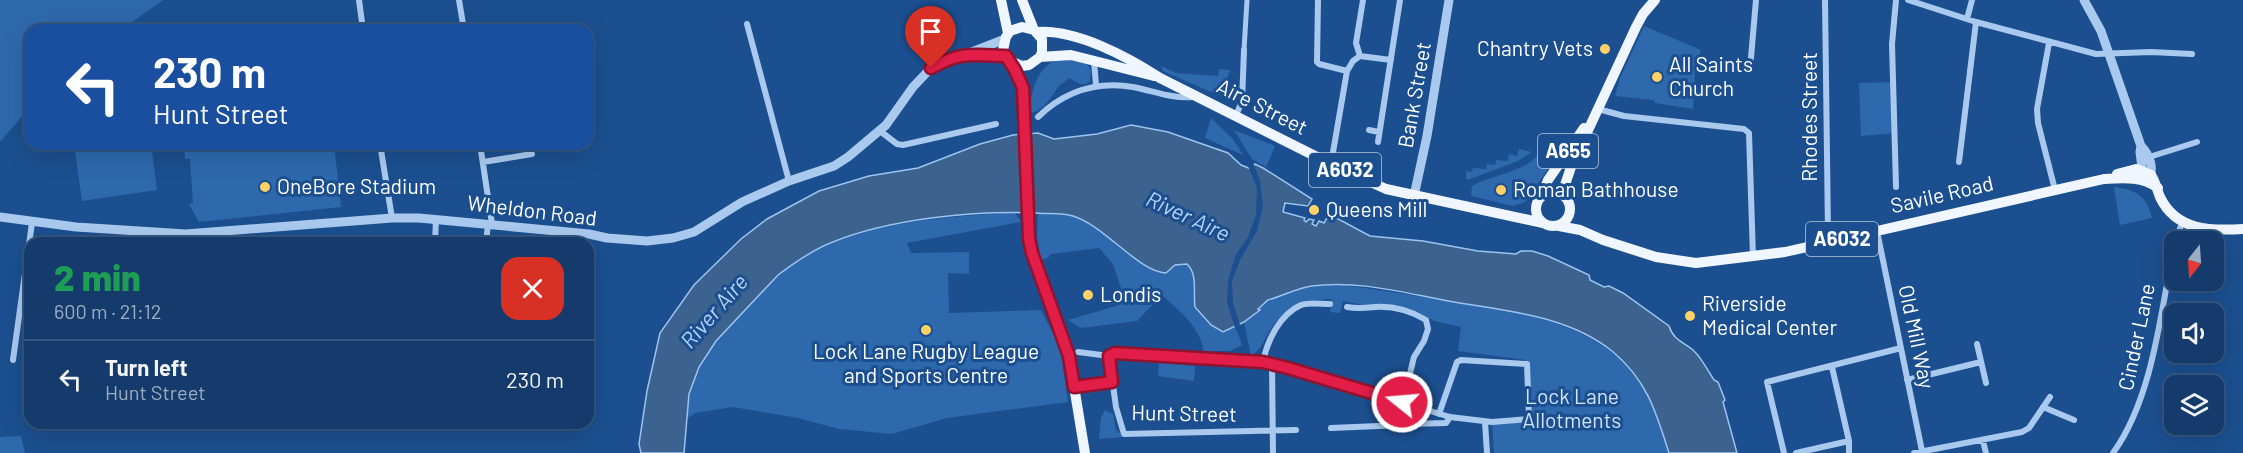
<!DOCTYPE html>
<html lang="en">
<head>
<meta charset="utf-8">
<style>
  body { margin:0; font-family:Barlow,sans-serif; background:#214673; color:#f1f3f6; height:100vh; display:flex; flex-direction:column; font-size:22px; white-space:nowrap }
  * { box-sizing:border-box; margin:0 }
  p { font-size:20px; color:#9dadc1 }
  .icon { flex:none; width:33px; height:33px; fill:none; stroke:currentColor; stroke-width:2; stroke-linecap:round; stroke-linejoin:round }
  .map { position:relative; flex:1; overflow:hidden }
  .sheet { position:absolute; left:24px; top:237px; width:570px; height:192px; display:flex; flex-direction:column; background:#143b6b; border-radius:18px; box-shadow:0 6px 24px #0002,0 0 0 2px #33557e }
  .sheet>* { flex:none }
  .guide { position:absolute; left:24px; top:24px; width:570px; height:126px; border-radius:18px; box-shadow:0 6px 24px #0002,0 0 0 2px #33557e; background:#1a4fa0; color:#fff; overflow:hidden }
  .needle { width:39px; rotate:197deg }
  .fabs { position:absolute; left:2164px; top:231px; display:grid; gap:12px }
  .fabs a { display:grid; place-items:center; width:60px; height:60px; border-radius:12px; background:#143b6b; box-shadow:0 6px 24px #0002,0 0 0 2px #33557e; font-size:30px }
  .pin { position:absolute; display:grid; place-items:center; width:51px; height:51px; color:#fff; margin:-62px -26px; border-radius:50% 50% 50% 0; rotate:-45deg; box-shadow:0 0 6px #0007 }
  .pin .icon { rotate:45deg }
  .me { position:absolute; width:66px; margin:-33px; rotate:287deg; stroke-linejoin:round; filter:drop-shadow(0 0 4px #0008) }
  .turn { display:flex; align-items:center; gap:21px; height:126px; padding:0 30px; font-size:27px }
  .turn .icon { width:78px; height:78px; stroke-width:2.5 }
  .turn b { display:block; font-size:42px; line-height:51px }
  .round { display:grid; place-items:center; flex:none; width:63px; height:63px; border-radius:18px; background:#214673 }
  .overview { display:flex; align-items:center; justify-content:space-between; height:102px; padding:0 30px }
  h1 { font-size:36px; font-weight:800; line-height:45px; color:#1e9e55 }
  ul { padding:0; list-style:none }
  li { display:flex; align-items:center; gap:18px; height:78px; padding:0 30px; border-top:2px solid #33557e }
  li div { flex:1 }
  li b { display:block; font-size:22px }
  li em { font-style:normal }
  .map>svg:first-child { display:block }
  .green { fill:#2e69ad }
  .water { fill:#3c6290; stroke:#9cc4f0; stroke-width:1.5 }
  .pier { fill:#1b4f8f }
  .lines { fill:none; stroke-linecap:round; stroke-linejoin:round }
  .pedestrian { stroke:#a9c9ee; stroke-width:5 }
  .minor { stroke:#a9c9ee; stroke-width:6 }
  .tertiary { stroke:#a9c9ee; stroke-width:9 }
  .primary { stroke:#f0f6ff; stroke-width:10 }
  .route-casing { stroke:#92132f; stroke-width:15 }
  .route { stroke:#e11d48; stroke-width:10 }
  .poi-dot { fill:#ffd166; stroke:#1b4f8f; stroke-width:2 }
  .labels { text-anchor:middle; stroke-width:6; stroke-linejoin:round; paint-order:stroke }
  .shield { fill:#1b4f8f; stroke:#bbcadd; stroke-width:1.5 }
  .shield-label { font-size:20px; font-weight:bold; fill:#fff }
  .poi-label { font-size:21px; fill:#fff; stroke:#1b4f8f; text-anchor:start }
  .street-label { font-size:21px; fill:#fff; stroke:#1b4f8f }
  .park-label { font-size:21px; fill:#cfe3fa; stroke:#1b4f8f }
  .water-label { font-size:22px; font-style:italic; fill:#b5d3f5; stroke:#1b4f8f }
</style>
</head>
<body>
<div class="map">
<svg width="2243" height="453" viewBox="0 0 2243 453">
  <rect width="100%" height="100%" fill="#1b4f8f"/>
  <!-- green -->
  <path class="green" d="M0,0H163L121,30H30V107L0,142Z
    M1644,26L1701,50L1695,71L1693,109L1655,103L1654,100L1615,96L1620,78Z
    M1061,59L1086,62L1091,70L1090,81L1086,84H1080L1069,78C1066,81 1061,84 1058,87C1051,97 1044,111 1030,113C1030,93 1038,62 1061,59Z
    M1161,66L1176,73L1218,76L1219,69L1230,70L1223,92L1218,95L1163,71Z
    M1893,82L1895,133L1861,136L1859,83Z
    M1211,118L1233,139L1243,155L1205,138Z
    M1234,130L1275,146L1266,167L1252,159Z
    M1552,138L1558,143L1557,156L1525,202L1513,206L1471,196L1472,186C1491,175 1517,174 1534,159C1542,152 1540,141 1552,138Z
    M74,144H151L157,190L82,201Z
    M184,144H334L341,207L199,222L189,204L193,203L190,159H185Z
    M1519,149L1532,152L1518,161L1468,180L1466,178V171L1472,172L1473,168L1486,169L1487,164L1495,165L1496,160L1508,161L1509,154L1517,156Z
    M2114,187C2135,189 2147,196 2152,218L2120,225Z
    M1014,212L1021,222L907,243L911,253L969,252V274L948,273L949,313L1041,310L1060,347L1068,402L947,418L892,434L839,429L798,418L733,407L695,413L688,418C686,356 741,316 778,275C848,221 929,219 1014,212Z
    M1038,213L1072,216L1085,222L1166,273L1175,265L1187,264C1198,274 1193,293 1195,307L1211,325L1235,326L1242,345L1230,351H1204C1198,324 1181,313 1162,295L1137,321L1081,328L1068,320L1119,305L1125,300L1113,264L1099,248L1051,254L1049,257L1041,260L1037,237Z
    M1339,285C1376,289 1411,295 1448,301C1522,313 1610,322 1650,397C1659,414 1663,435 1669,453H1494L1492,422L1529,419L1526,360L1458,351L1461,327L1435,321L1411,310L1368,306L1343,301L1340,313L1330,312L1332,300L1328,299C1296,301 1283,308 1266,337C1262,345 1259,351 1251,356L1244,322L1259,311L1258,309C1274,289 1315,286 1339,285Z
    M1159,363L1195,366L1194,381L1158,376Z
    M1105,410L1113,414L1116,430L1124,437L1099,439L1101,418Z
    M21,436L25,453H0V437Z"/>
  <!-- water -->
  <path class="water" d="M1131,125L1168,132L1228,153L1241,165L1251,169L1255,164L1263,168L1312,199L1308,206L1285,203L1283,212L1305,218L1304,220L1306,222L1309,219L1314,220L1312,224L1316,226L1319,221L1324,223L1329,214L1370,236L1423,241L1478,251L1516,254L1521,251H1532L1548,256L1589,275L1590,280L1604,287L1609,286L1623,293L1669,326C1674,342 1687,343 1695,352C1702,359 1708,371 1714,380L1718,382L1725,400L1723,402L1737,453H1669C1656,412 1647,380 1612,351C1564,313 1500,311 1443,300C1401,292 1355,280 1312,286C1297,288 1283,296 1268,300L1258,309L1260,310L1244,322L1223,332L1211,325L1195,307C1193,293 1198,274 1187,264L1175,265L1166,273C1139,272 1105,226 1073,216C1062,213 1048,214 1036,213C976,210 889,219 833,242C814,249 794,263 778,275L716,341L699,367L689,394L684,453H641L639,444L647,391L660,333L694,285L741,239L767,219L819,191L869,176L918,168L980,144L1013,135L1038,133L1054,139L1097,134Z"/>
  <!-- pier -->
  <path class="pier" d="M1253,163L1260,181L1263,206L1257,231L1240,260L1232,281L1233,303L1240,325L1235,328L1227,302L1228,281L1235,256L1248,237L1256,215L1257,188L1248,166Z"/>
  <g class="lines">
    <!-- pedestrian -->
    <path class="pedestrian" d="M1244,50L1247,0"/>
    <!-- minor -->
    <path class="minor" d="M359,0L363,30
      M459,0L464,30
      M1318,0L1317,62L1319,64L1347,71
      M1825,0L1828,233
      M1908,0L1976,22L2096,54L2151,52L2192,54
      M1967,19L1972,0
      M747,24L789,181
      M2049,43L2037,109L2038,123L2055,190
      M1360,56L1391,60
      M1094,61L1096,85
      M1750,69L1756,0
      M1598,109L1624,116L1744,129L1749,133L1753,257
      M1236,115L1242,102L1244,50
      M1038,117C1065,91 1096,81 1133,87C1154,91 1171,99 1193,97
      M1369,130L1379,132
      M880,131L897,144L903,145L996,124
      M1378,142L1400,0
      M380,144L392,218
      M480,144L492,224
      M2146,158L2197,142
      M483,162L532,154
      M1959,162L1976,22
      M1331,164L1347,71L1353,61L1360,56L1356,43L1363,0
      M1896,187L1892,44L1896,0
      M1877,231L1922,451
      M435,243L436,219
      M486,243L488,224
      M1347,307C1358,309 1365,308 1375,307C1393,306 1411,311 1426,320L1428,329L1424,341L1414,357L1403,402
      M1977,344L1986,383
      M1078,352L1109,356L1115,353L1263,362L1288,368L1450,417L1492,422L1529,419L1527,364L1461,360L1457,362L1439,414
      M1109,356L1116,407L1124,434L1296,430
      M13,360L32,223
      M1263,362C1267,341 1280,314 1301,305C1310,302 1321,304 1330,304
      M1272,364L1273,453
      M1832,367L1849,441V453
      M1907,380L1981,362
      M1074,387L1112,382
      M2043,407L2074,420
      M1485,422L1487,453
      M1407,424L1446,423L1450,417
      M1331,428L1402,425
      M1983,441L1986,453
      M1784,453L1767,382L1901,348
      M1796,453L1849,441
      M1914,453L2022,432L2029,428L2050,397
      M2113,453C2153,398 2161,311 2174,245L2182,223"/>
    <!-- tertiary -->
    <path class="tertiary" d="M2084,0L2101,31L2141,146C2150,155 2155,169 2148,181
      M970,55L1006,56
      M2141,146L2140,152L2143,176
      M1414,196L1427,136L1449,0
      M0,217L76,227L186,234L392,218H419L589,234L607,238L647,241L673,238L694,232L742,202L789,181L834,166L848,157L886,125L913,87L931,68L949,58L964,55L1005,39"/>
    <!-- primary -->
    <path class="primary" d="M1001,0L1008,33
      M1022,0L1034,30
      M1037,32C1076,29 1128,57 1160,78L1331,164L1386,189L1543,223
      M1040,57L1071,55L1154,76
      M1010,61L1022,66L1029,65L1040,57L1042,52V39L1034,30L1022,27L1010,31L1006,37L1003,50L1023,88L1029,239L1037,269L1069,356L1085,453
      M2117,174L2136,169L2151,175C2156,183 2157,190 2160,197C2176,231 2211,231 2243,229
      M1536 209a17 17 0 1 1 34 0a17 17 0 1 1-34 0Z
      M1542,195L1548,180L1584,128
      M1568,200L1565,185L1571,167L1636,27L1643,14L1655,0
      M1559,226L1580,230L1603,240L1656,257L1696,263L1785,252L2104,179C2123,178 2142,176 2158,188"/>
  </g>
  <g class="lines">
    <!-- route casing -->
    <g class="route-casing">
      <path id="route" d="M931,68C961,51 973,55 1006,56L1015,70L1023,88L1029,239L1032,253L1069,356L1074,387L1112,382L1109,356L1115,353L1263,362L1288,368L1402,402"/>
    </g>
    <!-- route -->
    <use href="#route" class="route"/>
  </g>
  <!-- markers -->
  <g class="poi-dot">
    <circle cx="1605" cy="49" r="6"/>
    <circle cx="1657" cy="77" r="6"/>
    <circle cx="265" cy="187" r="6"/>
    <circle cx="1501" cy="190" r="6"/>
    <circle cx="1314" cy="210" r="6"/>
    <circle cx="1088" cy="295" r="6"/>
    <circle cx="1690" cy="316" r="6"/>
    <circle cx="926" cy="330" r="6"/>
  </g>
  <g class="labels">
    <!-- shield labels -->
    <g class="shield">
      <rect x="1538" y="134" width="60" height="34" rx="4.5"/>
      <rect x="1309" y="153" width="72" height="34" rx="4.5"/>
      <rect x="1806" y="222" width="72" height="34" rx="4.5"/>
    </g>
    <g class="shield-label">
      <text x="1568" y="158">A655</text>
      <text x="1345" y="177">A6032</text>
      <text x="1842" y="246">A6032</text>
    </g>
    <!-- poi labels -->
    <g class="poi-label">
      <text x="1593" y="56" text-anchor="end">Chantry Vets</text>
      <text x="1669" y="72">All Saints<tspan x="1669" dy="24">Church</tspan></text>
      <text x="277" y="194">OneBore Stadium</text>
      <text x="1513" y="197">Roman Bathhouse</text>
      <text x="1326" y="217">Queens Mill</text>
      <text x="1100" y="302">Londis</text>
      <text x="1702" y="311">Riverside<tspan x="1702" dy="24">Medical Center</tspan></text>
      <text x="926" y="359" text-anchor="middle">Lock Lane Rugby League<tspan x="926" dy="24">and Sports Centre</tspan></text>
    </g>
    <!-- street labels -->
    <g class="street-label">
      <text transform="translate(1415 95) rotate(-80)" y="7">Bank Street</text>
      <text transform="translate(1262 107) rotate(27)" y="7">Aire Street</text>
      <text transform="translate(1810 117) rotate(-90)" y="7">Rhodes Street</text>
      <text transform="translate(1942 195) rotate(-13)" y="7">Savile Road</text>
      <text transform="translate(532 211) rotate(7)" y="7">Wheldon Road</text>
      <text transform="translate(1916 337) rotate(78)" y="7">Old Mill Way</text>
      <text transform="translate(2137 337) rotate(-78)" y="7">Cinder Lane</text>
      <text transform="translate(1184 414) rotate(1)" y="7">Hunt Street</text>
    </g>
    <!-- park labels -->
    <g class="park-label">
      <text x="1572" y="404">Lock Lane<tspan x="1572" dy="24">Allotments</tspan></text>
    </g>
    <!-- water labels -->
    <g class="water-label">
      <text transform="translate(1188 216) rotate(25)" y="8">River Aire</text>
      <text transform="translate(714 311) rotate(-49)" y="8">River Aire</text>
    </g>
  </g>
</svg>
<div class="fabs">
<a><svg class="needle" viewBox="-14 -14 28 28"><path d="M0-13l5 13h-10z" fill="#e53935"/><path d="M0 13l5-13h-10z" fill="#9dadc1"/></svg></a>
<a><svg class="icon" aria-label="sound" viewBox="0 0 24 24"><path d="M4 9h4l5-4v14l-5-4H4zM17 9q2 3 0 6"/></svg></a>
<a><svg class="icon" aria-label="layers" viewBox="0 0 24 24"><path d="M12 4l9 5-9 5-9-5zM3 14l9 5 9-5"/></svg></a>
</div>
<div class="pin" style="left:931px;top:68px;background:#d93025"><svg class="icon" aria-label="arrive" viewBox="0 0 24 24"><path d="M6 21V4h12l-3 4 3 4H6"/></svg></div>
<svg class="me" style="left:1402px;top:402px" viewBox="-20 -20 40 40"><circle r="17" fill="#e11d48" stroke="#fff" stroke-width="3"/><path d="M0-11L8 9 0 5-8 9z" fill="#fff"/></svg>
<div class="guide">
<div class="turn"><svg class="icon" aria-label="left" viewBox="0 0 24 24"><path d="M17 20v-9H6M10 6l-5 5 5 5"/></svg><div><b>230 m</b>Hunt Street</div></div>
</div>
<section class="sheet">
<div class="overview"><div><h1>2 min</h1><p>600 m · 21:12</p></div><a class="round" style="background:#d93025;color:#fff"><svg class="icon" aria-label="close" viewBox="0 0 24 24"><path d="M6 6l12 12M18 6L6 18"/></svg></a></div>
<ul>
<li><svg class="icon" aria-label="left" viewBox="0 0 24 24"><path d="M17 20v-9H6M10 6l-5 5 5 5"/></svg><div><b>Turn left</b><p>Hunt Street</p></div><em>230 m</em></li>
</ul>
</section>
</div>
</body>
</html>
